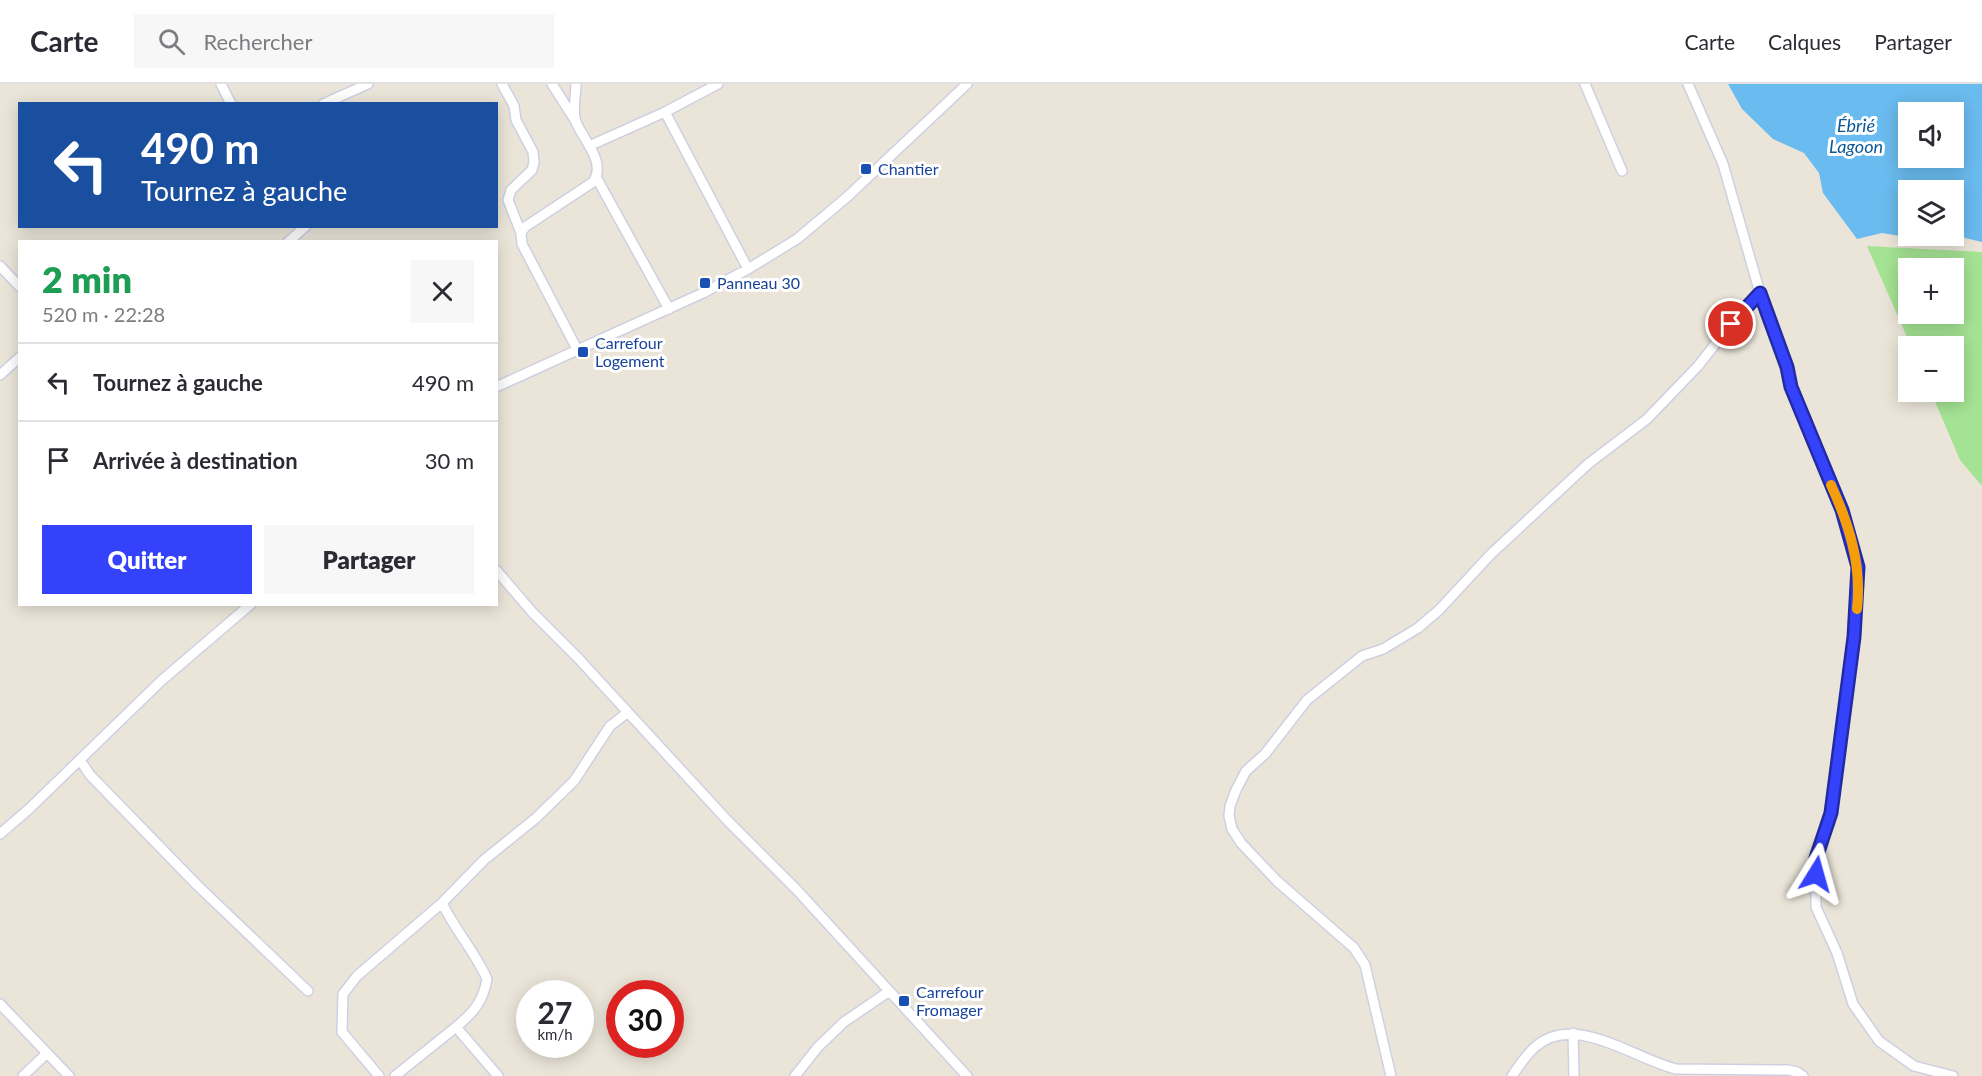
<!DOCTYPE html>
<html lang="fr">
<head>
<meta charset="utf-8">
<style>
  body { margin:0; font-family:Lato,sans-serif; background:#f7f7f7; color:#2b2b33; height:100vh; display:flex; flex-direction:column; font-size:22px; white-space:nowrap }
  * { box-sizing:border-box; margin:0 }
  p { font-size:20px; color:#7c7c81 }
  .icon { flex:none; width:33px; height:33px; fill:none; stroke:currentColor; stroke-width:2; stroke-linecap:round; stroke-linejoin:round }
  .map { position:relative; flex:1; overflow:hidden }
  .panel { position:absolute; left:18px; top:156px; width:480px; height:366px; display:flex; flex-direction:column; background:#fff; border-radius:0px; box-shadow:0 3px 15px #0003 }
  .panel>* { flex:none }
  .banner { position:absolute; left:18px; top:18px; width:480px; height:126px; border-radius:0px; box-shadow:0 3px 15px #0003; background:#1a4fa0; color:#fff; overflow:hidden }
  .buttons { position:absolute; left:1898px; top:18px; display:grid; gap:12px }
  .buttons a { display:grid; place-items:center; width:66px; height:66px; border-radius:0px; background:#fff; box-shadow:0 3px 15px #0003; font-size:30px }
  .speed { position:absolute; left:516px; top:896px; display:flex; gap:12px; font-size:30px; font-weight:700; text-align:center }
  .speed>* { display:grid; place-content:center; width:78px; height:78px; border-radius:50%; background:#fff; box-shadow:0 3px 15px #0003; line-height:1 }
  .speed small { font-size:15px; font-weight:400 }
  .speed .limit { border:9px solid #d22; background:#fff; color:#111 }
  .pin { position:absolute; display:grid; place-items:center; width:51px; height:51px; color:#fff; margin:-26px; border:3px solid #fff; border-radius:50%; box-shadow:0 2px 6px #0007 }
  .me { position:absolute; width:66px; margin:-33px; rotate:8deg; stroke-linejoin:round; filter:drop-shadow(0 0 4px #0008) }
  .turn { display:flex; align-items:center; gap:21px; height:126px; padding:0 24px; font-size:27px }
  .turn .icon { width:78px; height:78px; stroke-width:2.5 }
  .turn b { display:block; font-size:42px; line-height:51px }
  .round { display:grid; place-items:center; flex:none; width:63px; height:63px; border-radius:0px; background:#f7f7f7 }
  .headline { display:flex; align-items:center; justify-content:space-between; height:102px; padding:0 24px }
  h1 { font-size:36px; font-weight:800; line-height:45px; color:#1e9e55 }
  .action { display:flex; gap:12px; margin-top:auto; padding:12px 24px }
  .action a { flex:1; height:69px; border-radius:0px; background:#3542fb; color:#fff; font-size:24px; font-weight:800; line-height:69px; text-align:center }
  .action a+a { background:#f7f7f7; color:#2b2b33 }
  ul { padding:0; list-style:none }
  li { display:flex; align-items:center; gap:18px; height:78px; padding:0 24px; border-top:2px solid #e1e1e2 }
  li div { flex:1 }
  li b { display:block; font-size:22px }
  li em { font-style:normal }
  header { display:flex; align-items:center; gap:36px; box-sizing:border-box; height:84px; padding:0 30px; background:#fff; border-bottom:2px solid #e1e1e2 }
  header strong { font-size:28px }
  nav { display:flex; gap:33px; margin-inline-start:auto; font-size:21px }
  .search { width:420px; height:54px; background:#f7f7f7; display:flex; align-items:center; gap:15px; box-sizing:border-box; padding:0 21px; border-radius:0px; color:#7c7c81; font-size:22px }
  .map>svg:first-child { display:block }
  .green { fill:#a5e394; fill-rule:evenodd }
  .water { fill:#6abbef; fill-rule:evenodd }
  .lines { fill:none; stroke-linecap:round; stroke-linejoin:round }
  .minor-casing { stroke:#ced0e1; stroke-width:12 }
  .minor { stroke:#fff; stroke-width:9 }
  .route-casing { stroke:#222ba3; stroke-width:15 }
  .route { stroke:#3542fb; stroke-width:10 }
  .slow { stroke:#f59e0b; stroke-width:10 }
  .transit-dot { fill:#1a4fb4; stroke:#fff; stroke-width:2 }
  .labels { text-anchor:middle; stroke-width:6; stroke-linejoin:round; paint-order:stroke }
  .transit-label { font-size:16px; fill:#164399; stroke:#fff; text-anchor:start }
  .water-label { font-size:18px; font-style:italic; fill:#0c5798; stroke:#fff }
</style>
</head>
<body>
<header>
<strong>Carte</strong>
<div class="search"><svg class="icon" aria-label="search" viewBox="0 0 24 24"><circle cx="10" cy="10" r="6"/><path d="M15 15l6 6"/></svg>Rechercher</div>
<nav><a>Carte</a><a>Calques</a><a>Partager</a></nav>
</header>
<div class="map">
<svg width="1982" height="992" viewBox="0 0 1982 992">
  <rect width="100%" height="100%" fill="#ebe5d9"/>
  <!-- green -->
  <path class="green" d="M1867,162L1982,168V402L1960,376L1931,308H1953V262H1911ZM1908,184H1953V230H1908Z"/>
  <!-- water -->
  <path class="water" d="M1728,0H1982V158L1957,152L1906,153L1882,149L1857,155L1823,109L1819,89L1804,69L1773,55L1742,25ZM1908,28H1953V74H1908ZM1908,106H1953V152H1908Z"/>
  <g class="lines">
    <!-- minor casing -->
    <g class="minor-casing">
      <path id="minor" d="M221,0L231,20
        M502,0L514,22L516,36L533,68L534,78L532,86L511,106L508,116L521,149L522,160L578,267
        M552,0L575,36
        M1585,0L1622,87
        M1688,0L1723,80L1760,209L1787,283L1791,303L1842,426L1858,483L1854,553L1831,729L1816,774V823L1837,869L1853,920L1879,957L1914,982L1953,992
        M323,20L368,0
        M665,28L748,185
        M589,62L665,28L718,0
        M596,93L669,225
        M521,149L525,143L593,98C607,78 583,56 576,38C572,28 576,11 576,0
        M288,158L306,142
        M0,182L20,203
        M0,291L20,273
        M496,303L703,209L748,185L797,155L847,113L967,0
        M496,486L533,529L578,574L727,736L796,805L967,992
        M80,676L90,691L198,802L308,907
        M0,750L29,725L161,597L251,520
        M0,920L69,992
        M1573,949L1574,992
        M23,992L46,970
        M379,992L342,948L343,910L357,892L442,819
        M395,992L456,943
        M498,992L456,943C473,929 483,918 487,895C475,868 455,846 442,819L484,776L536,734L574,697L610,642L627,629
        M795,992L818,963L844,938L888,908
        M1391,992L1365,881L1354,864L1277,797L1241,759L1232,745L1229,732L1230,722L1236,706L1246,687L1265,670L1307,616L1362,572L1383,565L1418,544L1439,526L1491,470L1588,380L1647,335L1698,282L1731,240L1760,209
        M1512,992C1519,982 1526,971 1535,963C1575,928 1634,975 1676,985L1788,986L1797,988L1803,992"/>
    </g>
    <!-- minor -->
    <use href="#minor" class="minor"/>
  </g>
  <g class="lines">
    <!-- route casing -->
    <g class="route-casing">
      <path id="route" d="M1731,240L1760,209L1787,283L1791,303L1842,426L1858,483L1854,553L1831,729L1816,774V790"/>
    </g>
    <!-- route -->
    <use href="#route" class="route"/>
    <!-- slow -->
    <path class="slow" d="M1831,401C1849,440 1862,481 1857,525"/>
  </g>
  <!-- markers -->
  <g class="transit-dot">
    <rect x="860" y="79" width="12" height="12" rx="3"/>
    <rect x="699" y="193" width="12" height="12" rx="3"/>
    <rect x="577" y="262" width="12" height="12" rx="3"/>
    <rect x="898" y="911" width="12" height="12" rx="3"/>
  </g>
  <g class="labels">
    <!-- transit labels -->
    <g class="transit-label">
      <text x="878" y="91">Chantier</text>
      <text x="717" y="205">Panneau 30</text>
      <text x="595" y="265">Carrefour<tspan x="595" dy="18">Logement</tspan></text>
      <text x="916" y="914">Carrefour<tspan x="916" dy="18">Fromager</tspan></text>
    </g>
    <!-- water labels -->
    <g class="water-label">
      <text x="1856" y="48">Ébrié<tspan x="1856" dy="21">Lagoon</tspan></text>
    </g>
  </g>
</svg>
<div class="buttons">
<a><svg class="icon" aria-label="sound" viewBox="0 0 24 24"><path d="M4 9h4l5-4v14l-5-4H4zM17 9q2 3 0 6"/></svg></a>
<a><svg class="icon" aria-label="layers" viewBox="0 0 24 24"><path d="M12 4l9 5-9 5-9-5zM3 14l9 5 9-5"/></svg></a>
<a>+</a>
<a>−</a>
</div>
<div class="speed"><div>27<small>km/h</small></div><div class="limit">30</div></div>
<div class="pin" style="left:1731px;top:240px;background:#d93025"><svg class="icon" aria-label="arrive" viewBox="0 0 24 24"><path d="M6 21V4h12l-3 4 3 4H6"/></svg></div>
<svg class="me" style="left:1816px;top:790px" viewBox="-20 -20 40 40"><path d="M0-17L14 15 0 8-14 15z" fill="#3542fb" stroke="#fff" stroke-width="4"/></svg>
<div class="banner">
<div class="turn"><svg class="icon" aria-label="left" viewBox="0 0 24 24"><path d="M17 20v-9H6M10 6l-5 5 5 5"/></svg><div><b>490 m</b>Tournez à gauche</div></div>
</div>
<section class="panel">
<div class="headline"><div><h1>2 min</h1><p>520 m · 22:28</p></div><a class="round"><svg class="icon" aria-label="close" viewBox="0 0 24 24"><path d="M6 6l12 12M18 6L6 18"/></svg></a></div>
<ul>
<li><svg class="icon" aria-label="left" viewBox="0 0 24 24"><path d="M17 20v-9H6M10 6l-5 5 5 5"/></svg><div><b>Tournez à gauche</b></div><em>490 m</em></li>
<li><svg class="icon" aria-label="arrive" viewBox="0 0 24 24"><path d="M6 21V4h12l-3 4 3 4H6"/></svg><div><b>Arrivée à destination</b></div><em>30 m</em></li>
</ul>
<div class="action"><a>Quitter</a><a>Partager</a></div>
</section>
</div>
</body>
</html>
